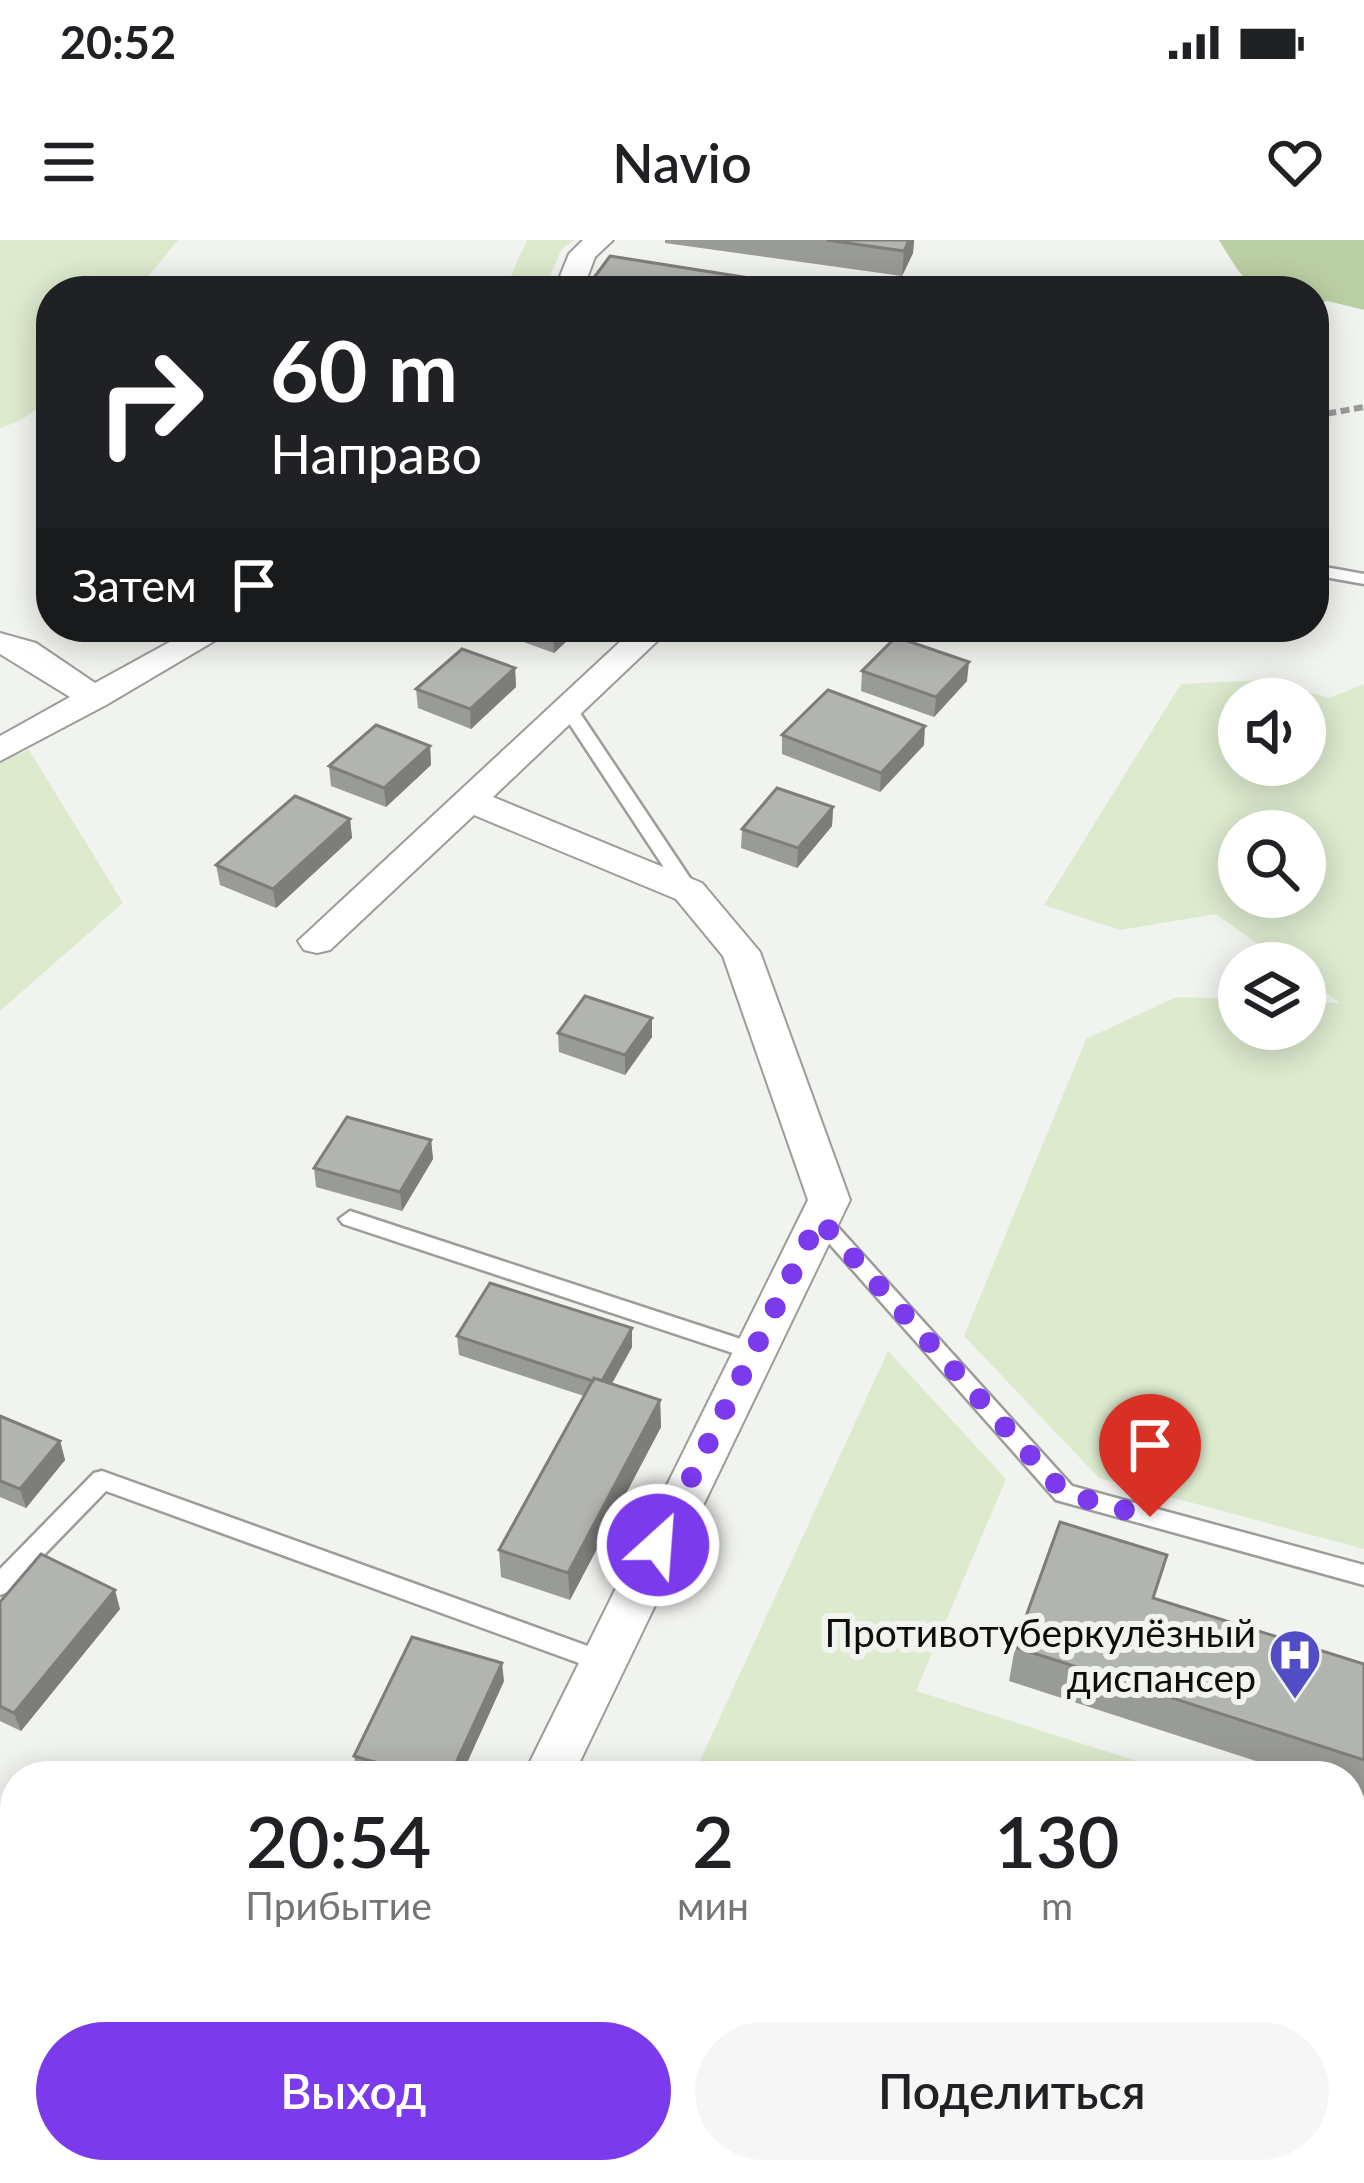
<!DOCTYPE html>
<html lang="ru">
<head>
<meta charset="utf-8">
<style>
  body { margin:0; font-family:Lato,sans-serif; background:#f6f6f6; color:#202124; height:100vh; display:flex; flex-direction:column; font-size:45px; white-space:nowrap }
  * { box-sizing:border-box; margin:0 }
  p { font-size:39px; color:#757577 }
  .icon { flex:none; width:66px; height:66px; fill:none; stroke:currentColor; stroke-width:2; stroke-linecap:round; stroke-linejoin:round }
  .map { position:relative; flex:1; overflow:hidden }
  .details { position:absolute; left:0px; top:1521px; width:1365px; height:423px; display:flex; flex-direction:column; background:#fff; border-radius:48px 48px 0 0; box-shadow:0 6px 30px #0003 }
  .details>* { flex:none }
  .guide { position:absolute; left:36px; top:36px; width:1293px; height:366px; border-radius:48px; box-shadow:0 6px 30px #0003; background:#202124; color:#fff; overflow:hidden }
  .fabs { position:absolute; left:1218px; top:438px; display:grid; gap:24px }
  .fabs a { display:grid; place-items:center; width:108px; height:108px; border-radius:50%; background:#fff; box-shadow:0 6px 30px #0003; font-size:60px }
  .pin { position:absolute; display:grid; place-items:center; width:102px; height:102px; color:#fff; margin:-123px -51px; border-radius:50% 50% 50% 0; rotate:-45deg; box-shadow:0 0 12px #0007 }
  .pin .icon { rotate:45deg }
  .me { position:absolute; width:132px; margin:-66px; rotate:26deg; stroke-linejoin:round; filter:drop-shadow(0 0 9px #0008) }
  .turn { display:flex; align-items:center; gap:42px; height:252px; padding:0 36px; font-size:54px }
  .turn .icon { width:156px; height:156px; stroke-width:2.5 }
  .turn b { display:block; font-size:84px; line-height:102px }
  .then { display:flex; align-items:center; height:114px; padding:0 36px; background:#0003; gap:24px; font-size:45px }
  .eta { display:flex; justify-content:space-evenly; align-items:center; height:204px; text-align:center }
  .eta b { font-size:72px; font-weight:600; line-height:84px }
  .primary-button { display:flex; gap:24px; margin-top:auto; padding:24px 36px }
  .primary-button a { flex:1; height:138px; border-radius:72px; background:#7c3aed; color:#fff; font-size:48px; font-weight:600; line-height:138px; text-align:center }
  .primary-button a+a { background:#f6f6f6; color:#202124 }
  .status { display:flex; justify-content:space-between; align-items:center; height:84px; padding:0 60px; background:#fff; direction:ltr }
  .status svg { height:33px; fill:currentColor }
  header { display:flex; justify-content:space-between; align-items:center; height:156px; padding:0 36px; background:#fff; font-size:54px; font-weight:600 }
  .map>svg:first-child { display:block }
  .green { fill:#ddeace; fill-rule:evenodd }
  .water { fill:#bbcfa4 }
  .lines { fill:none; stroke-linecap:round; stroke-linejoin:round }
  .service-casing { stroke:#9b9d99; stroke-width:5 }
  .minor-casing { stroke:#9b9d99; stroke-width:4 }
  .path { stroke:#999b98; stroke-width:6; stroke-dasharray:9 4.5; stroke-linecap:butt }
  .service { fill:#fff; fill-rule:evenodd }
  .minor { fill:#fff; fill-rule:evenodd }
  .wall { fill:#999b97 }
  .shaded-wall { fill:#7d7e7b }
  .building { fill:#b2b4b0; stroke:#7d7e7b; stroke-width:3 }
  .route { stroke:#7c3aed; stroke-width:21; stroke-dasharray:0 37.8 }
  .labels { text-anchor:middle; stroke-width:12; stroke-linejoin:round; paint-order:stroke }
  .poi-label { font-size:39px; fill:#0d0d0c; stroke:#f1f3ef; text-anchor:end }
</style>
</head>
<body>
<div class="status"><b>20:52</b><svg viewBox="0 0 49 12"><path d="M0 12V9h3v3zM5 12V6h3v6zM10 12V3h3v9zM15 12V0h3v12zM26 1h20v11H26zM47 4h2v5h-2z"/></svg></div>
<header><svg class="icon" aria-label="menu" viewBox="0 0 24 24"><path d="M4 6h16M4 12h16M4 18h16"/></svg>Navio<svg class="icon" aria-label="heart" viewBox="0 0 24 24"><path d="M12 20l-8-8c-3-5 5-10 8-4 3-6 11-1 8 4z"/></svg></header>
<div class="map">
<svg width="1364" height="1943" viewBox="0 0 1364 1943">
  <rect width="100%" height="100%" fill="#f1f3ef"/>
  <!-- green -->
  <path class="green" d="M0,0H178L136,51H51C51,115 72,166 0,188Z
    M527,0H574L561,10L544,51H504Z
    M1265,440L1330,458L1364,444V1309L1099,1238L964,1096L1086,799L1176,757L1239,759V789H1305V762L1340,763L1305,737V723H1285L1216,674L1120,690L1044,665L1181,444ZM1305,459V525H1239V459ZM1239,591H1305V657H1239Z
    M29,510L123,663L0,771V521Z
    M888,1111L1006,1239L916,1451L1184,1536H693Z
    M1350,1589L1364,1593V1943H506L512,1929H1350Z"/>
  <!-- water -->
  <path class="water" d="M1219,0H1364V70L1328,61L1314,64V51C1250,51 1252,55 1219,0Z"/>
  <g class="lines">
    <!-- service casing -->
    <g class="service-casing">
      <path id="service" d="M1314,325L1364,334V344L1314,335Z
        M568,463L574,464L696,647L698,651L696,655H682L559,468Z
        M350,971L762,1106L765,1112L762,1118L754,1120L343,984L339,979Z
        M819,971L826,974L1072,1246L1364,1325V1345L1056,1260L812,984L808,979Z
        M102,1231L610,1414L613,1421L610,1428L601,1431L106,1251L8,1352L0,1355V1329L94,1233Z"/>
    </g>
    <!-- minor casing -->
    <g class="minor-casing">
      <path id="minor" d="M583,0H613L595,17L582,51H554L569,14Z
        M197,387H238L106,465L0,521V496L70,457L0,414V393L36,403L95,443Z
        M636,387H672L493,557L702,643L760,712L850,960L573,1536H523L808,960L723,716L676,659L474,575L330,710L317,713L304,710L298,701Z
        M336,1929H393L387,1943H331Z"/>
    </g>
    <!-- path -->
    <path class="path" d="M1314,176L1364,167"/>
    <!-- service -->
    <use href="#service" class="service"/>
    <!-- minor -->
    <use href="#minor" class="minor"/>
  </g>
  <!-- wall -->
  <path class="wall" d="M665,0H914L913,13L902,36L665,3Z
    M590,43L806,47V51H590Z
    M501,387H582L554,413L501,394Z
    M515,428L516,447L471,489L418,468L416,449Z
    M862,431L967,441L934,477L861,451Z
    M782,495L924,505L880,552L782,514Z
    M430,506L431,525L386,567L331,546L329,526Z
    M833,567L832,586L797,628L741,608L742,589Z
    M350,579L352,598L276,668L220,645L216,625Z
    M558,793L652,797L625,835L559,812Z
    M431,900L433,919L402,971L316,947L314,928Z
    M457,1096L632,1107L612,1144L660,1160L661,1187L570,1360L501,1337L499,1310L584,1156L459,1115Z
    M0,1176L60,1201L65,1220L26,1268L0,1257Z
    M1156,1359L1364,1424V1556L1350,1552V1536H1302L1009,1441L1015,1407Z
    M0,1362L120,1369L21,1491L0,1481Z
    M504,1441L461,1536H366L357,1533L354,1516Z"/>
  <!-- shaded-wall -->
  <path class="shaded-wall" d="M909,0H914L913,13L902,36L904,11Z
    M561,387H582L554,413L553,394Z
    M969,422L967,441L934,477L936,457Z
    M515,428L516,447L471,489L470,469Z
    M925,486L924,505L880,552L881,533Z
    M430,506L431,525L386,567L384,548Z
    M833,567L832,586L797,628L798,608Z
    M350,579L352,598L276,668L273,649Z
    M652,778V797L625,835V815Z
    M431,900L433,919L402,971L400,952Z
    M632,1088V1107L601,1162V1143Z
    M660,1160L661,1187L570,1360L568,1333Z
    M60,1201L65,1220L26,1268L20,1249Z
    M115,1350L120,1369L21,1491L14,1473Z
    M502,1423L504,1441L461,1536H450Z"/>
  <!-- building -->
  <path class="building" d="M827,0H909L904,11Z
    M610,16L806,47L804,51H641L590,43Z
    M534,387H561L553,394Z
    M896,397L969,422L936,457L862,431Z
    M462,409L515,428L470,469L416,449Z
    M828,450L925,486L881,533L782,495Z
    M376,485L430,506L384,548L329,526Z
    M777,548L833,567L798,608L742,589Z
    M295,556L350,579L273,649L216,625Z
    M585,756L652,778L625,815L558,793Z
    M347,877L431,900L400,952L314,928Z
    M490,1043L632,1088L602,1141L594,1138L593,1141L457,1096Z
    M594,1138L660,1160L568,1333L499,1310Z
    M0,1176L60,1201L20,1249L0,1241Z
    M1060,1282L1167,1315L1153,1358L1364,1424V1520L1015,1407Z
    M41,1314L115,1350L14,1473L0,1466V1362Z
    M412,1397L502,1423L450,1536H422L354,1516Z"/>
  <g class="lines">
    <!-- route -->
    <path class="route" d="M658,1305L819,979L1064,1253L1150,1277"/>
  </g>
  <!-- icons -->
  <defs>
    <g id="hospital-pin" transform="scale(2.7)"><path d="M0 17L-7.5 6A9.5 9.5 0 1 1 7.5 6Z" fill="#514ec5" stroke="#f1f3ef"/><path d="M-5-5h3v3.5h4V-5h3V5h-3V1.5h-4V5h-3Z" fill="#fff"/></g>
  </defs>
  <g fill-rule="evenodd">
    <use href="#hospital-pin" x="1295" y="1415"/>
  </g>
  <g class="labels">
    <!-- poi labels -->
    <g class="poi-label">
      <text x="1256" y="1407">Противотуберкулёзный<tspan x="1256" dy="45">диспансер</tspan></text>
    </g>
  </g>
</svg>
<div class="fabs">
<a><svg class="icon" aria-label="sound" viewBox="0 0 24 24"><path d="M4 9h4l5-4v14l-5-4H4zM17 9q2 3 0 6"/></svg></a>
<a><svg class="icon" aria-label="search" viewBox="0 0 24 24"><circle cx="10" cy="10" r="6"/><path d="M15 15l6 6"/></svg></a>
<a><svg class="icon" aria-label="layers" viewBox="0 0 24 24"><path d="M12 4l9 5-9 5-9-5zM3 14l9 5 9-5"/></svg></a>
</div>
<div class="pin" style="left:1150px;top:1277px;background:#d93025"><svg class="icon" aria-label="arrive" viewBox="0 0 24 24"><path d="M6 21V4h12l-3 4 3 4H6"/></svg></div>
<svg class="me" style="left:658px;top:1305px" viewBox="-20 -20 40 40"><circle r="17" fill="#7c3aed" stroke="#fff" stroke-width="3"/><path d="M0-11L8 9 0 5-8 9z" fill="#fff"/></svg>
<div class="guide">
<div class="turn"><svg class="icon" aria-label="right" viewBox="0 0 24 24"><path d="M7 20v-9h11M14 6l5 5-5 5"/></svg><div><b>60 m</b>Направо</div></div>
<div class="then">Затем<svg class="icon" aria-label="arrive" viewBox="0 0 24 24"><path d="M6 21V4h12l-3 4 3 4H6"/></svg></div>
</div>
<section class="details">
<div class="eta">
<div><b>20:54</b><p>Прибытие</p></div>
<div><b>2</b><p>мин</p></div>
<div><b>130</b><p>m</p></div>
</div>
<div class="primary-button"><a>Выход</a><a>Поделиться</a></div>
</section>
</div>
</body>
</html>
